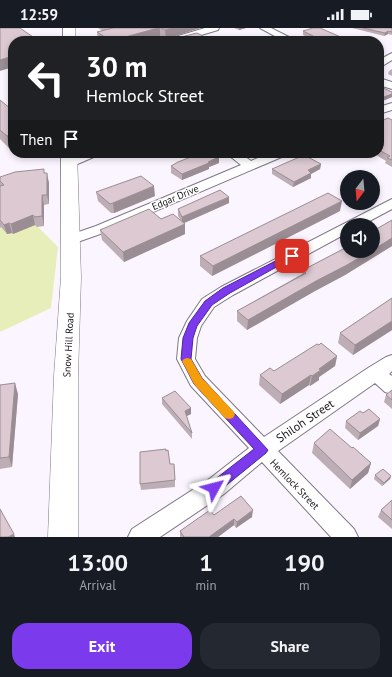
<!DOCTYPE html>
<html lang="en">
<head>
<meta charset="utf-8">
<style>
  body { margin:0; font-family:"PT Sans",sans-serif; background:#242831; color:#f1f3f6; height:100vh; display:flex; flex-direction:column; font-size:15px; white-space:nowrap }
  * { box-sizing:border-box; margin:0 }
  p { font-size:13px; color:#9ea1a6 }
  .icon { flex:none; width:22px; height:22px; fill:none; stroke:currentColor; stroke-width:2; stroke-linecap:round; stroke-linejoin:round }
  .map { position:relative; height:509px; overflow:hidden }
  .panel { display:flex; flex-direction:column; background:#171b24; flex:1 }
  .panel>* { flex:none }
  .hud { position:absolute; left:8px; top:8px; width:376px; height:122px; border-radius:16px; box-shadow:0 2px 6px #0003; background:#202124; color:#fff; overflow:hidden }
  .needle { width:26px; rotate:196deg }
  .controls { position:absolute; left:340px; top:142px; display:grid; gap:8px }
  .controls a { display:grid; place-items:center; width:40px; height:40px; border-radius:50%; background:#171b24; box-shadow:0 2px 6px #0003; font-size:20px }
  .pin { position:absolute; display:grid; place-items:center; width:34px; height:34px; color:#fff; margin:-17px; border-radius:8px; box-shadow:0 2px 6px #0006 }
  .me { position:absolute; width:44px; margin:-22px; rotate:52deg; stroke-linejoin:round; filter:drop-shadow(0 0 3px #0008) }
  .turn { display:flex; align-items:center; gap:14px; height:84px; padding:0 12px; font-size:18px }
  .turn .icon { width:52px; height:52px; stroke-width:2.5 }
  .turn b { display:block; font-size:28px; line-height:34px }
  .then { display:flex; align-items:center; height:38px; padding:0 12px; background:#0003; gap:8px; font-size:15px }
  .eta { display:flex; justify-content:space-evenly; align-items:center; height:68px; text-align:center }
  .eta b { font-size:24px; font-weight:800; line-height:28px }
  .primary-button { display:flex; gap:8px; margin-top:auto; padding:8px 12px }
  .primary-button a { flex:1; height:46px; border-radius:16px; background:#7c3aed; color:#fff; font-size:16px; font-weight:800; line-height:46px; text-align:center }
  .primary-button a+a { background:#242831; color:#f1f3f6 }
  .status { display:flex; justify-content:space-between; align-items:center; height:28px; padding:0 20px; background:#171b24; direction:ltr }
  .status svg { height:11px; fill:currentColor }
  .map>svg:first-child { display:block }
  .green { fill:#e8eeba }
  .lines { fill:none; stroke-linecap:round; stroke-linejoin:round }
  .minor-casing { stroke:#7f7785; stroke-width:2 }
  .major-casing { stroke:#7f7785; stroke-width:1 }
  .minor { fill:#fff; fill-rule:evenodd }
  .major { fill:#fff; fill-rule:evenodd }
  .wall { fill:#bdadb5 }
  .shaded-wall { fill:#9a8d93 }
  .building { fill:#dcc9d2; stroke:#9a8d93 }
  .route { fill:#7c3aed; stroke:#51269a }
  .slow { fill:#f59e0b }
  .labels { text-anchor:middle; stroke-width:3; stroke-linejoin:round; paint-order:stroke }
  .street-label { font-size:10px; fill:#19161b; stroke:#fff }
  .near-street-label { font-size:12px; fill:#19161b; stroke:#fff }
</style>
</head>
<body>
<div class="status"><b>12:59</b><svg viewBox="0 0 49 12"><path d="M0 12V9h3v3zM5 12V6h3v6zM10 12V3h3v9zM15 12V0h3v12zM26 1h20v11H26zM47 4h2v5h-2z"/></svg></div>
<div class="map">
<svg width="392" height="509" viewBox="0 0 392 509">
  <rect width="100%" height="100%" fill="#fbf5ff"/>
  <!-- green -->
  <path class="green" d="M0,161L58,219L51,280L0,304Z"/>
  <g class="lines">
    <!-- minor casing -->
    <g class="minor-casing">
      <path id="minor" d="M205,0H219L218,2L181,13H166L168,11Z
        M260,0H271L297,13H284Z
        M392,25V32L379,40V32Z
        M379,50L392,54V61L379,57Z
        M392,75V82L379,86V79Z
        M81,125H98L96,128L73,138H65L63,135L65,132Z
        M226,125H240L251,133L269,125H286L284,128L106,204L69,217L64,215L62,212L64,209L96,198L241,137Z
        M392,171V181L362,197H347V205L233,267L214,279L201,298L197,310L195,331L205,348L264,409L368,340L386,329L392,327V343L389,346L392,348V366L385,364L375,355L278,423L354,501L358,509H331L262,434L224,466L160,509H128L132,501L208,452L249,420L191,358L177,331L179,310L187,293L202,271L221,259Z"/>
    </g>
    <!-- major casing -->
    <g class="major-casing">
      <path id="major" d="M63,0H75V13H63Z
        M61,125H77L81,249L78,348V509H48L54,348L61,249Z"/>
    </g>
    <!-- minor -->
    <use href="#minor" class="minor"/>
    <!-- major -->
    <use href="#major" class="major"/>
  </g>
  <!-- wall -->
  <path class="wall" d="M98,0H200L172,9L203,8V13H171V10L166,11L160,8L144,13H98L97,4L103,3Z
    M234,0H246L239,2Z
    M352,0H392V7L388,6L384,8Z
    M303,3L350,13H315L303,7Z
    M392,41V48L388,46L389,43Z
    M379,58L392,64V69L380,74L379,73Z
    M0,72L11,81L9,120L0,111Z
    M392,92V139L385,135L386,133L373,125H379V94Z
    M219,135L209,139V141L182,152L171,145V138Z
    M321,136L320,141L311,146V150L293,159L272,146V141Z
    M45,145L49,155V176L44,177V198L37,199L35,197L13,206L12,205L7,206L1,199L0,200V149Z
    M96,164L155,168L114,185H111L98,173Z
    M229,175L184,195L185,196V206L124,234L102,212L100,202L161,191H180L178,188V181Z
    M340,183L212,248L200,238V228Z
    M392,192V218L345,247L315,263L247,302L237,293V283L302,246L303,242L347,219V223H373V203Z
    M392,270V302L353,327L338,315L340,305Z
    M337,328L335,338L319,349V352L310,358L309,357L280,376L259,357L260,347Z
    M0,357L18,366L12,439L0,441Z
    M392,362V381L384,374L386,367Z
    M162,370L191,380V386L186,388L192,405V411L162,376Z
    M380,391L378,398L358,412L345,400L346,393Z
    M314,415L352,420L371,435L368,445L350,461L312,425Z
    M170,436L175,452V459L141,462L140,456Z
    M375,447L391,448L390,451L382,458L374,451Z
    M392,472V501L378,489L381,482Z
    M214,487L252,489L236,500L234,497L218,509H180V503Z"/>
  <!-- shaded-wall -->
  <path class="shaded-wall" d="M158,0H160V8L144,13H111Z
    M172,0H200L166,11L165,2Z
    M239,0H246L239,2Z
    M388,3V6L384,8L385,5Z
    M203,8L202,13H185Z
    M13,28V39L0,43V32Z
    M392,66V69L380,74L381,70Z
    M13,106V119L9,120L7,108Z
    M344,125H353L343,129Z
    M219,129V135L209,139V141L182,152V146L208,134Z
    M321,136L320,141L311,146V150L293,159L294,154L308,142Z
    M47,145L49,155V176L47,167Z
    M154,158L155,168L114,185L113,175Z
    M42,167L44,177V198L42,188Z
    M229,169V175L182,196V189Z
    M342,173L340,183L212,248L213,238Z
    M33,187L35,197L13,206L11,196Z
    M9,195L12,205L7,206L4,197Z
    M185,196V206L124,234L123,224Z
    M392,210V218L345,247L315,263L247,302L248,292L316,253L371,223H373V222Z
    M392,293V302L353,327L355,317Z
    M337,328L335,338L319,349V352L310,358L312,348L319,341Z
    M311,347L309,357L280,376L282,366Z
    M15,355L18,366L12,439L9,429Z
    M191,380V386L185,389V383Z
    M380,391L378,398L358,412L360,405Z
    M371,435L368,445L350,461L352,452Z
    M391,448L390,451L382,458L384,455Z
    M253,482L252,489L236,500L237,494Z
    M234,491V497L218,509H209Z
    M14,506L15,509H8Z"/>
  <!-- building -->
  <path class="building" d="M0,0H20L39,13H13V28L0,32Z
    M113,0H158L111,13L97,4Z
    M161,0H172L165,2Z
    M313,0H320L350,13H323L303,3Z
    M363,0H392V4L388,3L385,5Z
    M197,5L203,8L185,13H177L171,9H181Z
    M379,58L392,64V66L381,70L379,69Z
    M0,72L11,81L13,80V106L7,108L0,102Z
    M388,90L392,92V132L387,130L390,128L379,122V94Z
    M201,125H213L219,129L208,134L209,135L182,146L171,138L178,134Z
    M304,127L321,136L308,142L311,145L294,154L272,141Z
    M44,141V145H47V167H42V188L35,189L33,187L11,196L9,195L4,197L0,192V158L4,157L0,153V149L15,144Z
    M141,148L154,158L113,175L110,176L96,164Z
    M220,162L229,169L182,189L178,181Z
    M328,165L342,173L213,238L200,228Z
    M149,181L161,191L173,186L185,196L123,224L100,202Z
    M392,192V210L373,222V205L374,204H373V203Z
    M347,219V223H371L347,237L316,253L248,292L237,283L306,245L303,242Z
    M392,270V293L355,317L340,305Z
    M321,315L337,328L319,341L321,342L312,348L311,347L282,366L260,347L270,340L274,343L317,316L319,317Z
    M15,355L9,429L0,430V357Z
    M392,362V372L386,367Z
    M175,363L191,380L185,383L192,405L162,370Z
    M369,381L380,391L360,405L346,393L360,383L363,385Z
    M330,401L352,420L353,419L371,435L352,452L314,415Z
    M166,421V423L168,422L170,436H174L175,452L140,456V424Z
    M383,441L391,448L384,455L375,447Z
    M241,468L253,482L237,494L234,491L209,509H183H184L180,503L210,482L214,487Z
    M392,472V492L381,482Z
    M0,481L14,506L8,509H0Z"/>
  <!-- route -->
  <path class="route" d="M289,226H295L296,228L230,265L212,277L197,298L193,310L191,331L202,350L268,422L266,425L218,464L214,466L209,464L208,460L209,456L254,421L194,356L181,331L183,310L189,295L205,273L223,260Z"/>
  <!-- slow -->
  <path class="slow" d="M187,330L191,331L202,350L233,383L235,386L233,390L229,391L225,390L194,356L182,333L184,331Z"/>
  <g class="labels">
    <!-- street labels -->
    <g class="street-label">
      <text transform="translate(175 169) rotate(-23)" y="4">Edgar Drive</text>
      <text transform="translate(68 317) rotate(-87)" y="4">Snow Hill Road</text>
      <text transform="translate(295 456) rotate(46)" y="4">Hemlock Street</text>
    </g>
    <!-- near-street labels -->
    <g class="near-street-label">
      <text transform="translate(305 393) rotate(-34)" y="4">Shiloh Street</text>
    </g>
  </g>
</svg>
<div class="controls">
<a><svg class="needle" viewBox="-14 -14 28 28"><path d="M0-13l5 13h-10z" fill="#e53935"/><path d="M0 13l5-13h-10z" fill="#9ea1a6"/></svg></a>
<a><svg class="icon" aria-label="sound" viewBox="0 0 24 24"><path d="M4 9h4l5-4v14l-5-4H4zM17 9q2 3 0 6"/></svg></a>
</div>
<div class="pin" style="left:292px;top:228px;background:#d93025"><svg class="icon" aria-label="arrive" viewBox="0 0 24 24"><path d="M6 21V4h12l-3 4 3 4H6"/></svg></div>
<svg class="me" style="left:214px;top:460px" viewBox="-20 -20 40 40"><path d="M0-17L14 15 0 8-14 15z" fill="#7c3aed" stroke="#fff" stroke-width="4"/></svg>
<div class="hud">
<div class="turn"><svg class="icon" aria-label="left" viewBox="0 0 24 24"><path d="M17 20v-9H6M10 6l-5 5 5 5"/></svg><div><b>30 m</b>Hemlock Street</div></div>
<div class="then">Then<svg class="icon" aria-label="arrive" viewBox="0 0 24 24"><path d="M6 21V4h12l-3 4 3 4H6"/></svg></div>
</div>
</div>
<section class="panel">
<div class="eta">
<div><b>13:00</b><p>Arrival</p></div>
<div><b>1</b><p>min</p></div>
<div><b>190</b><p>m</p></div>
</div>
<div class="primary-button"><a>Exit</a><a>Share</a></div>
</section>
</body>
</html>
